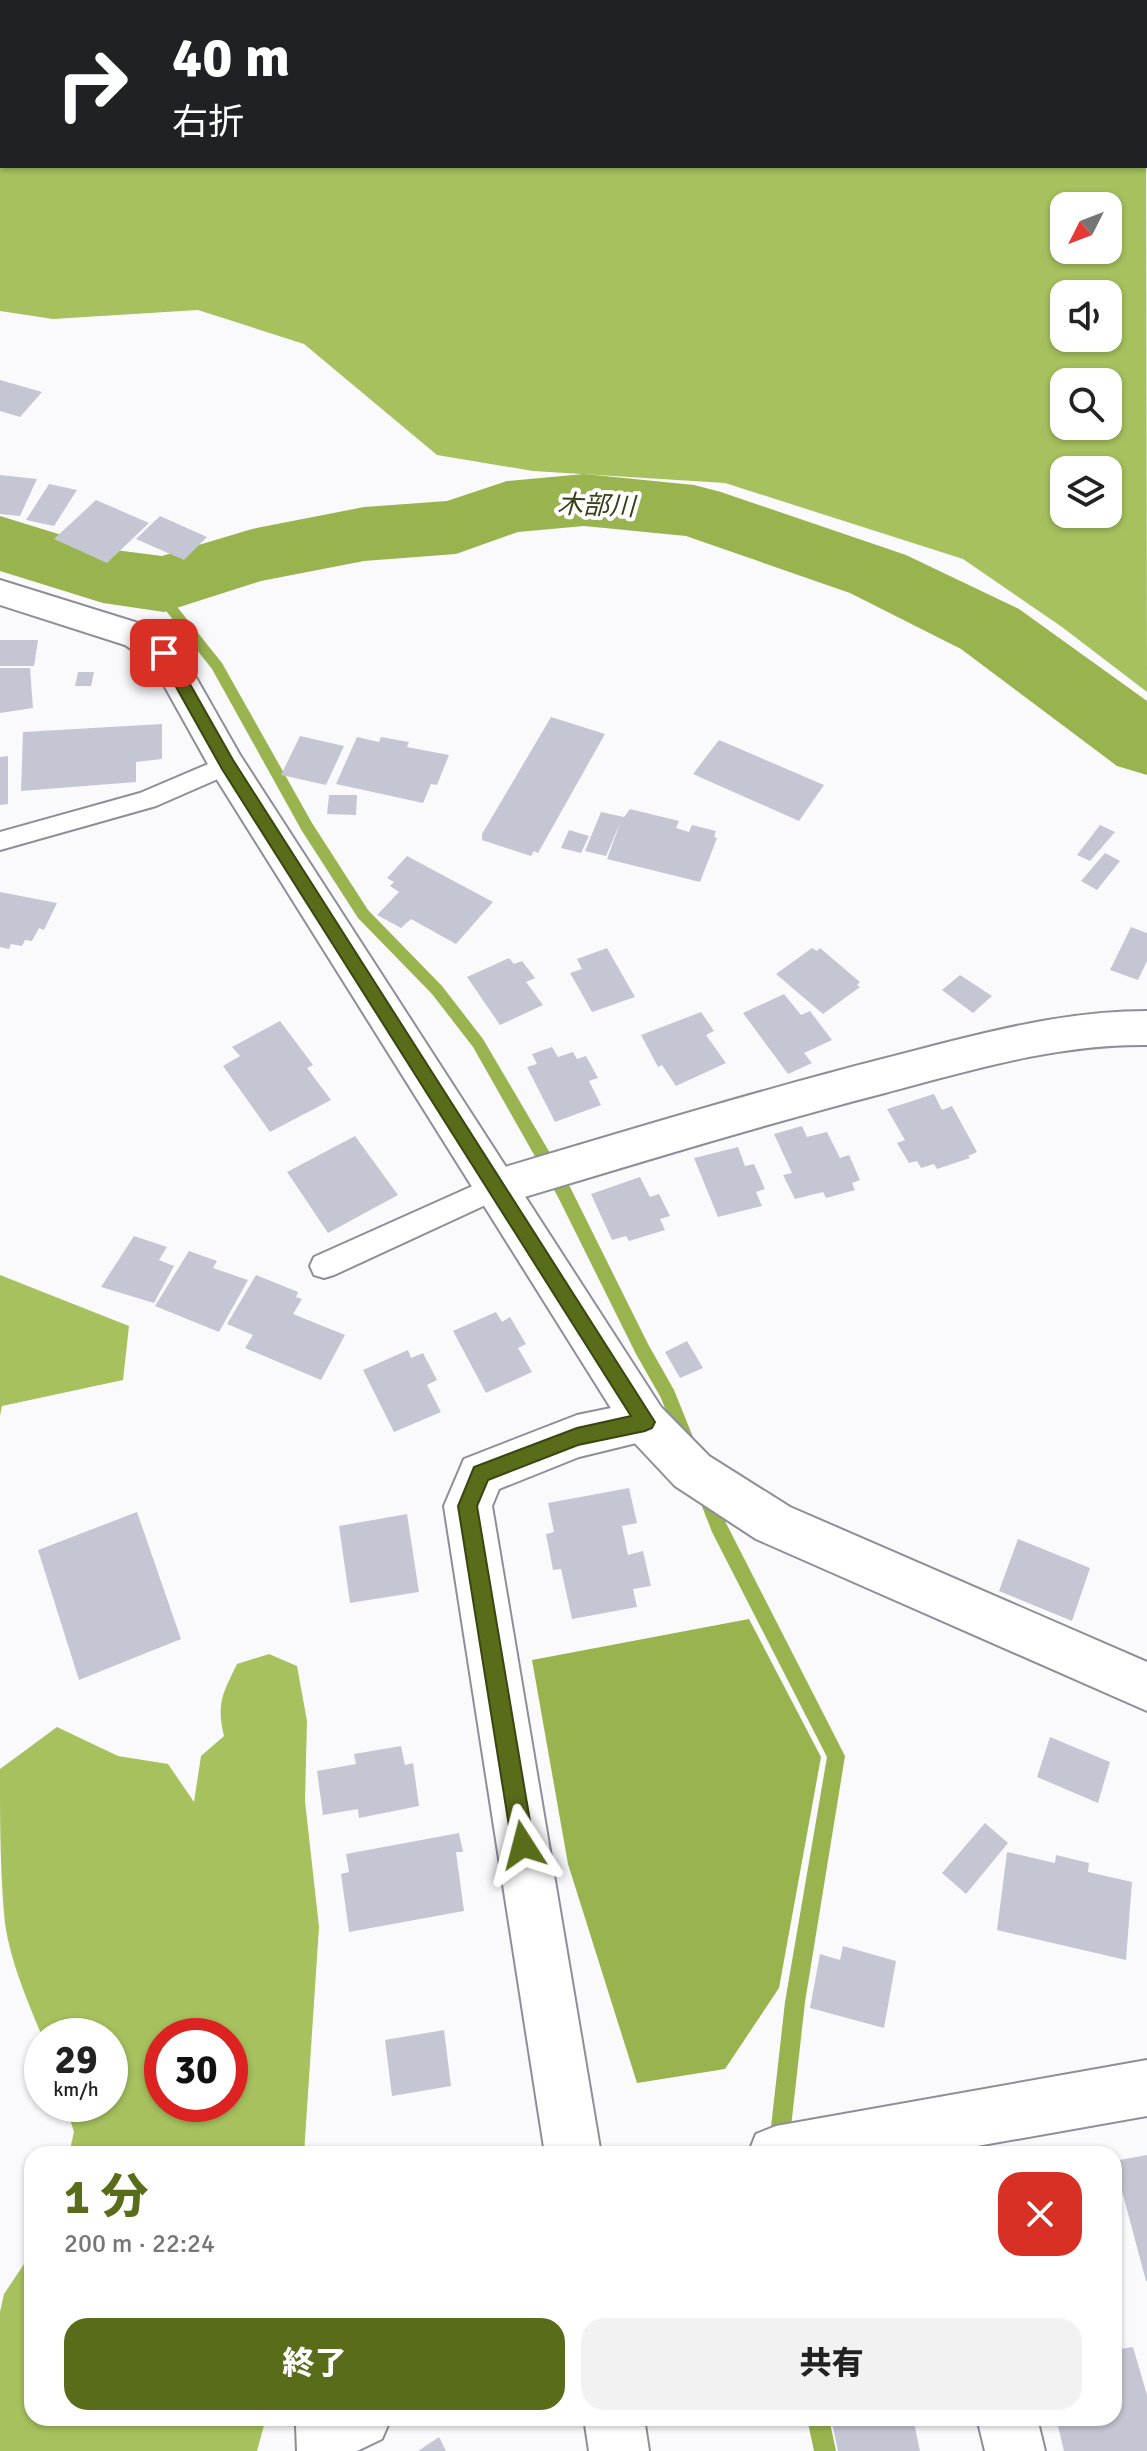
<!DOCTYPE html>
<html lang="ja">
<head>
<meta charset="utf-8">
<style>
  body { margin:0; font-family:Signika,"Noto Sans JP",sans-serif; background:#f2f2f2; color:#222; height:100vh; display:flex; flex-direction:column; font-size:30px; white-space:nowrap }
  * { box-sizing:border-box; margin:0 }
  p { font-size:26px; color:#767676 }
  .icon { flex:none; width:44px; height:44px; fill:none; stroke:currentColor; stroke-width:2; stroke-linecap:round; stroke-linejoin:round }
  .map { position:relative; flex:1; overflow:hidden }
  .drawer { position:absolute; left:24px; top:2146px; width:1098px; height:280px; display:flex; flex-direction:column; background:#fff; border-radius:24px; box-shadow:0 2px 6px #0004 }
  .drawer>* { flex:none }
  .banner { position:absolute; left:0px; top:0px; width:1148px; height:168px; box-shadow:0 2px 6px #0004; background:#202124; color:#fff; overflow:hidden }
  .needle { width:52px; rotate:228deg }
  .tools { position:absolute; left:1050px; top:192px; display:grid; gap:16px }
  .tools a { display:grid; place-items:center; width:72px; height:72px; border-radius:16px; background:#fff; box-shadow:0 2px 6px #0004; font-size:40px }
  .speed { position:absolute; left:24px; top:2018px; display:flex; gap:16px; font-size:40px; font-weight:700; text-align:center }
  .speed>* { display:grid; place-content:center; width:104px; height:104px; border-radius:50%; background:#fff; box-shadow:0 2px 6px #0004; line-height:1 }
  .speed small { font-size:20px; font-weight:400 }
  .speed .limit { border:12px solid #d22; background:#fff; color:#111 }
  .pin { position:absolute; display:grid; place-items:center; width:68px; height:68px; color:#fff; margin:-34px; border-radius:16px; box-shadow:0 4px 12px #0006 }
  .me { position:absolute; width:88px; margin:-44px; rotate:351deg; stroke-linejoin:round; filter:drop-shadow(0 0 6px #0008) }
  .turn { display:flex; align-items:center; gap:28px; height:168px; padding:0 40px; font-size:36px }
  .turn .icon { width:104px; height:104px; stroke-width:2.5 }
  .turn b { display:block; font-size:56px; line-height:68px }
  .round { display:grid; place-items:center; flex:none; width:84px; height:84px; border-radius:24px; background:#f2f2f2 }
  .head { display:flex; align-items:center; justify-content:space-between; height:136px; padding:0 40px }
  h1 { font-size:48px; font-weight:800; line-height:60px; color:#596c19 }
  .action { display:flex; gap:16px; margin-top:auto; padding:16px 40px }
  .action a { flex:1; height:92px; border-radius:24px; background:#596c19; color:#fff; font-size:32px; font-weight:800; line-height:92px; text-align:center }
  .action a+a { background:#f2f2f2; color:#222 }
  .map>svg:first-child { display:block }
  .forest { fill:#a6c15e; fill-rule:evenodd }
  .water { fill:#99b34f }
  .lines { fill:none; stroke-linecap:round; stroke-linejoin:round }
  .stream { fill:#99b34f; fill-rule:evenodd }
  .river { fill:#99b34f; fill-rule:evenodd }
  .building { fill:#c5c6d3 }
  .service-casing { stroke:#8d8e9a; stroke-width:4 }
  .minor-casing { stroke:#8d8e9a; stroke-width:4 }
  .tertiary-casing { stroke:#8d8e9a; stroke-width:4 }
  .service { fill:#fff; fill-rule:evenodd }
  .minor { fill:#fff; fill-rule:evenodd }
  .tertiary { fill:#fff; fill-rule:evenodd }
  .route { fill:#596c19; stroke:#3a4610; stroke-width:2 }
  .labels { text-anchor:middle; stroke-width:8; stroke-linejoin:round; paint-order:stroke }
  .water-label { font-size:26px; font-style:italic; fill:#354017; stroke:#fff }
</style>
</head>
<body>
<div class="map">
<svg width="1147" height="2451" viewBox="0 0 1147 2451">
  <rect width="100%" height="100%" fill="#fafafd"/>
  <!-- forest -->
  <path class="forest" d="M0,0L939,2H2V166H1146V126L1147,692L1062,627L963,559L725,483L533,471L437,455L304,344L198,310L53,319L0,311ZM1064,206H1108V250H1064ZM1064,294H1108V338H1064ZM1064,382H1108V426H1064ZM1064,470H1108V514H1064Z
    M0,1275L129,1326L123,1380L2,1406L0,1416Z
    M269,1654L297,1666L307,1721L305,1801L319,1927L304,2154H69L74,2132L65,2104H110V2036H42C27,2000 11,1963 5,1924C0,1873 0,1820 0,1769L57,1727L118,1756L168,1764L194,1802L201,1756L224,1736C216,1703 223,1693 237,1664ZM162,2036H230V2104H162Z
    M32,2252V2418H266L257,2451H0V2312L4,2294Z"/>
  <!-- water -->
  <path class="water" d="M749,1619L821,1757L779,1988L725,2069L637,2083L568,1864L532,1660Z"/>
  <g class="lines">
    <!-- stream -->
    <path class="stream" d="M164,579L170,584L174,603L222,663L312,823L368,910L442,986L483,1039L570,1187L648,1344L674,1390L697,1447L694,1453L688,1455L682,1453L661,1398L636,1354L558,1197L473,1047L432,994L358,918L302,831L212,669L163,607L158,584Z
      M705,1483L711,1485L726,1523L845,1756L805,2002L788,2154H768L785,2002L827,1757L712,1532L696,1491L699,1485Z
      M807,2418H829L836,2451H814Z"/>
    <!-- river -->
    <path class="river" d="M584,474L694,485L721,492L906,555L1019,609L1147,701V775L1117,766L961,649L850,593L686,536L584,526L518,532L456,554L364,561L261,581L164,612L103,603L0,571V516L107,549L162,556L252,529L364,507L447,501L507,481Z"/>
  </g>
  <!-- building -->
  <path class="building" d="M0,380L42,392L20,417L0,411Z
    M0,475L37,479L20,516L0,514Z
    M49,484L77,490L54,526L26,520Z
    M96,500L149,523L107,563L54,539Z
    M160,516L207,537L184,560L136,539Z
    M0,640H38L34,666H0Z
    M0,668H30L33,708L0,713Z
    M78,672H94L91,686H75Z
    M551,717L605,734L538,853L534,851L531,856L482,840V834Z
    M162,724V759L136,762V782L21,791L23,732Z
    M300,736L344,746L326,785L281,775Z
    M357,737L379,742L381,737L409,742L407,747L449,755L437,785L431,784L423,803L336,784Z
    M719,740L824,785L799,821L693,774Z
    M8,756V804L0,805V757Z
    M329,795H357L356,815L327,814Z
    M630,809L679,821L676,828L689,832L692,825L716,831L714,837L717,838L700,882L607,859L621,821L606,856L585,851L601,812L624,817Z
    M1100,825L1115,832L1090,861L1077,855Z
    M569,830L589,836L581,853L561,848Z
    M1105,853L1120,861L1097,890L1081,881Z
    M407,856L493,902L456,944L411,919L401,928L377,915L399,892L390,886L394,882L387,878Z
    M0,892L57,903L44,930L39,928L32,941L25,940L22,946L11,944L9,949L0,947Z
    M1131,927L1147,933V961L1138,980L1110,970Z
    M607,948L635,997L592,1012L570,973L582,969L577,959Z
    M812,948L817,951L820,948L860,982L857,985L860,987L823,1014L776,974Z
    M509,958L514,964L522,961L535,978L526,982L543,1005L500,1025L467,977Z
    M960,975L992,996L973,1013L942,990Z
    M784,994L801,1015L810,1011L832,1040L804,1053L812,1063L788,1074L743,1013Z
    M701,1012L714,1031L706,1035L726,1063L676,1086L662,1065L658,1067L641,1035Z
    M280,1021L313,1065L307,1068L331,1100L270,1132L223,1066L240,1056L232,1047Z
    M552,1047L558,1057L573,1052L577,1059L586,1056L598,1078L589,1081L601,1105L555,1122L527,1067L537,1064L532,1054Z
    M934,1094L942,1110L952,1106L977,1152L968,1156L970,1158L937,1169L934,1164L921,1168L917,1161L909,1163L897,1143L905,1140L887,1109Z
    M802,1126L807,1137L827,1132L840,1158L849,1155L860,1180L852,1183L855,1190L826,1198L823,1192L795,1199L783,1175L792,1173L774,1134Z
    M355,1136L398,1195L328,1233L287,1172Z
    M738,1147L745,1166L754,1164L765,1189L756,1192L762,1206L718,1217L694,1158Z
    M640,1177L650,1197L659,1194L670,1216L660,1219L665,1230L629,1241L626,1236L612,1240L591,1194Z
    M134,1236L167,1247L159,1260L174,1266L154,1303L101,1287Z
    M189,1251L217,1261L213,1268L248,1280L219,1332L155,1306Z
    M256,1275L298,1292L296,1297L302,1299L293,1314L345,1335L321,1380L245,1348L253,1335L227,1324Z
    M496,1312L502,1322L510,1317L526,1344L518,1348L532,1372L486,1393L453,1331Z
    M687,1341L703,1368L680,1378L665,1352Z
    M408,1350L411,1358L423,1353L437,1380L427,1385L441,1412L394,1432L363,1370Z
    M629,1488L637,1523L622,1526L628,1555L643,1551L651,1586L633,1589L637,1607L572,1619L561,1569L553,1570L546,1534L554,1532L548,1503Z
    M137,1512L181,1639L79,1680L38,1550Z
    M407,1514L419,1592L350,1603L339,1526Z
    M1018,1539L1090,1568L1072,1621L999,1591Z
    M1050,1737L1110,1762L1098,1803L1037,1777Z
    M401,1746L405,1765L413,1763L419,1806L359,1818L358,1809L323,1815L317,1771L356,1764L354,1754Z
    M985,1823L1008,1843L966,1894L942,1873Z
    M459,1833L463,1852H456L464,1911L349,1932L341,1874L349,1872L346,1854Z
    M1007,1852L1055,1863L1056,1855L1089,1863L1088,1872L1132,1882L1126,1960L997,1930Z
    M843,1946L896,1961L884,2028L810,2008L820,1954L840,1960Z
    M444,2030L451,2086L392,2096L385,2040Z
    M1147,2155V2281H1146L1114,2161Z
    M1133,2347L1147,2395V2451H1064L1056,2418H1114V2350Z
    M831,2418H913L920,2451H838Z
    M439,2437L446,2451H418Z"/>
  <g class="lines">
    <!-- service casing -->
    <g class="service-casing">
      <path id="service" d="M227,756L236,759L239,765L236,771L156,806L0,850V832L140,793Z
        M495,1176L505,1180L509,1188L505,1196L334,1275L324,1278L314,1275L310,1266L314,1257Z"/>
    </g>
    <!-- minor casing -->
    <g class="minor-casing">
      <path id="minor" d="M1041,0H1070L1071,2H1042Z
        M1146,82H1147V100H1146Z
        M1147,1011V1045C1056,1044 972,1070 885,1093C754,1127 625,1167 495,1206L480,1201L473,1188L480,1175L495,1170C625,1131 754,1092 886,1058C972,1036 1057,1011 1147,1011Z
        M645,1401L661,1407L668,1422L661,1437L579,1457L499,1489L492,1506L601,2154H545L444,1506L464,1459L577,1415Z
        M1147,2060V2116L932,2154H748L756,2134L776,2126Z
        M300,2418H391L382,2439L357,2451H297L296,2426Z
        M584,2418H644L649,2451H589Z
        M977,2418H1037L1045,2451H985Z"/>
    </g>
    <!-- tertiary casing -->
    <g class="tertiary-casing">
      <path id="tertiary" d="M0,580L151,627L177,644L240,755L661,1407L709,1456L790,1507L1147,1662V1711L756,1539L675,1486L629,1437L214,775L151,662L125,645L0,605Z"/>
    </g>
    <!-- service -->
    <use href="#service" class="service"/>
    <!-- minor -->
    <use href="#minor" class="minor"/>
    <!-- tertiary -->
    <use href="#tertiary" class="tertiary"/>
  </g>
  <!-- route -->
  <path class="route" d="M164,648L170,649L233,760L655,1422L652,1428L645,1431L578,1445L488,1480L477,1506L534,1845L531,1853L523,1856L515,1853L512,1845L458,1506L474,1467L577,1428L631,1416L222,769L157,653Z"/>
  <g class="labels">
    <!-- water labels -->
    <g class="water-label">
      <text transform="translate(596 505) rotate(2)" y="9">木部川</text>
    </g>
  </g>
</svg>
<div class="tools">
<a><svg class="needle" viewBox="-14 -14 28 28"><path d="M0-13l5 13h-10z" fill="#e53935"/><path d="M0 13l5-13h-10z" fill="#767676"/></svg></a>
<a><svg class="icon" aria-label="sound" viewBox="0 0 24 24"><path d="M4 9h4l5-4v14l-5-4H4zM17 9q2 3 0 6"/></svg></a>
<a><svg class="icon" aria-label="search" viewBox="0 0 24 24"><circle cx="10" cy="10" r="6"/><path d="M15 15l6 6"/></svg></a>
<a><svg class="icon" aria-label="layers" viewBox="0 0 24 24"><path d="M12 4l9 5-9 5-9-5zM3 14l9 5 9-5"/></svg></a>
</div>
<div class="speed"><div>29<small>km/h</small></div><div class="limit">30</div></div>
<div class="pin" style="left:164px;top:653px;background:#d93025"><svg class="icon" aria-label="arrive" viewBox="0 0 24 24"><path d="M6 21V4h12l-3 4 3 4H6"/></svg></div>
<svg class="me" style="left:523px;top:1845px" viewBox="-20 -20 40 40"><path d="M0-17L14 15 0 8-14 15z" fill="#596c19" stroke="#fff" stroke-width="4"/></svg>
<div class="banner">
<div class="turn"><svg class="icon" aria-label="right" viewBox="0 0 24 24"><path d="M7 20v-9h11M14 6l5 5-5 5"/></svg><div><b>40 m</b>右折</div></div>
</div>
<section class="drawer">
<div class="head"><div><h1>1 分</h1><p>200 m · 22:24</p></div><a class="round" style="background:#d93025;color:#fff"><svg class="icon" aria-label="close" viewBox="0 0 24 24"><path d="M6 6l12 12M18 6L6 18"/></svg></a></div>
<div class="action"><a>終了</a><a>共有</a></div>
</section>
</div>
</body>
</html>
